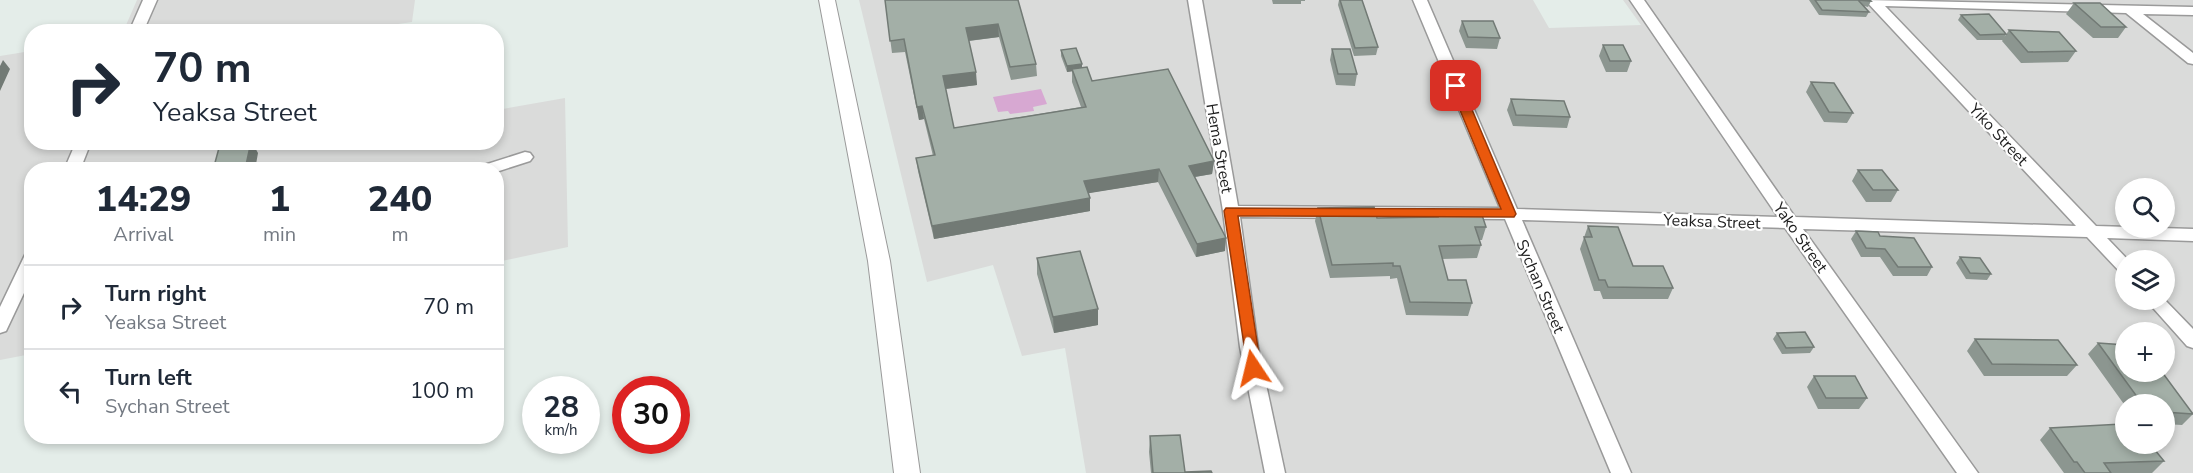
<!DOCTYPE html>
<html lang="en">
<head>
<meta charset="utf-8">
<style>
  body { margin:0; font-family:"Nunito Sans",sans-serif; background:#f6f6f7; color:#1f2937; height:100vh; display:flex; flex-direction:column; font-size:22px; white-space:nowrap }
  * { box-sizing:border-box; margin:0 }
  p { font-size:20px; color:#747a83 }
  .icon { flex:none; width:33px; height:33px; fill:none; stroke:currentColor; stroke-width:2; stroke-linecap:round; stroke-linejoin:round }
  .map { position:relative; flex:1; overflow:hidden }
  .side { position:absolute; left:24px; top:162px; width:480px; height:282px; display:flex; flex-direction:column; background:#fff; border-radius:24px; box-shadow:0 3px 9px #0003 }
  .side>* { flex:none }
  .guide { position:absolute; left:24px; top:24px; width:480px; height:126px; border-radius:24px; box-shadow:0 3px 9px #0003; background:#fff; color:#1f2937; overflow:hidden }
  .controls { position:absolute; left:2115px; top:178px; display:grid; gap:12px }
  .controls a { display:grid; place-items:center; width:60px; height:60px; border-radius:50%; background:#fff; box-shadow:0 3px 9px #0003; font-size:30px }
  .speed { position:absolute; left:522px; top:376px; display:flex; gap:12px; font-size:30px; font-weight:700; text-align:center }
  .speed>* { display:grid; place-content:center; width:78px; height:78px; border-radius:50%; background:#fff; box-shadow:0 3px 9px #0003; line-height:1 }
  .speed small { font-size:15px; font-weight:400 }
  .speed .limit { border:9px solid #d22; background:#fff; color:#111 }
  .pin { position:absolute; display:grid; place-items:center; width:51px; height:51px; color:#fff; margin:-26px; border-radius:12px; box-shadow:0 3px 9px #0006 }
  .me { position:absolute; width:66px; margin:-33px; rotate:350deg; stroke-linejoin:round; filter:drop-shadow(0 0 4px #0008) }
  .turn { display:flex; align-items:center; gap:21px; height:126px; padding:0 30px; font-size:27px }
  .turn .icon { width:78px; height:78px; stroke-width:2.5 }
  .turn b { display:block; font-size:42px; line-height:51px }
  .eta { display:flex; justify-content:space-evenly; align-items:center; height:102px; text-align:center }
  .eta b { font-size:36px; font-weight:800; line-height:42px }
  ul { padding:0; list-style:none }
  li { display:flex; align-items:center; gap:18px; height:84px; padding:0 30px; border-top:2px solid #e0e1e3 }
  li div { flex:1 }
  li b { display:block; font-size:22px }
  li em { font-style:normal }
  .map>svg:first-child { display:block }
  .residential { fill:#dadbda; fill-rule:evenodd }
  .water { fill:#d7a8d2 }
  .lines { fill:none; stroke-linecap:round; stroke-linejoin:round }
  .minor-casing { stroke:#9a9a9a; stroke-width:3 }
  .tertiary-casing { stroke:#9a9a9a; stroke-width:2 }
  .minor { fill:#fff; fill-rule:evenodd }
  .tertiary { fill:#fff; fill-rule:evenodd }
  .wall { fill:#8c9690 }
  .shaded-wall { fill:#727a75 }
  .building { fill:#a3afa7; stroke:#727a75; stroke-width:1.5 }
  .route { fill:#ea580c; stroke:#983908; stroke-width:1.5 }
  .labels { text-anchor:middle; stroke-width:4.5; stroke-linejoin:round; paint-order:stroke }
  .street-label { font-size:16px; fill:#1d1d1d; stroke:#fff }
</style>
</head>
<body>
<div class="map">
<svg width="2193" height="473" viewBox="0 0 2193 473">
  <rect width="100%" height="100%" fill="#e4ede9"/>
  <!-- residential -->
  <path class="residential" d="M137,0H415L412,22L349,31L123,32Z
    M859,0H1533L1549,28L1641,25L1623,0H2193V473H1086L1065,348L1022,356L993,265L927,282ZM2126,189H2164V228H2126ZM2126,261H2164V300H2126ZM2126,333H2164V372H2126ZM2126,405H2164V444H2126Z
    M31,51L32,142H496L497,110L565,98L568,247L497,262L496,170H32L31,354L0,360V56Z"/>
  <!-- water -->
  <path class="water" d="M1041,89L1047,104L1033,107L1034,111L1010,114L1008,111L998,112L993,97Z"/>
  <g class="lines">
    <!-- minor casing -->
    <g class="minor-casing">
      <path id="minor" d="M143,0H157L143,32H129Z
        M1188,0H1202L1238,206L1500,208L1413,0H1427L1517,209L1778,217L1630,0H1644L1795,217L2076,226L1865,0L2193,7V15L2143,14L2193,53V64L2188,63L2126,13L1885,6L2096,226L2193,229V241L2107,238L2129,261H2126V274L2120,272L2087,237L1803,229L1978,473H1957L1785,228L1522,220L1631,473H1611L1505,219L1240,217L1258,347L1285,473H1265L1240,347L1223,211Z
        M76,142H91L80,170H64Z
        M525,152L530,153L533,157L530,161L496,172V170H480L481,166Z
        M32,251V276L6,331L0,333V307L24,257L26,253Z
        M2164,299L2193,329V348L2187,346L2146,300Z"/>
    </g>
    <!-- tertiary casing -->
    <g class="tertiary-casing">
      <path id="tertiary" d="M819,0H835L890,261L920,473H894L868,261Z"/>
    </g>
    <!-- minor -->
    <use href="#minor" class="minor"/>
    <!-- tertiary -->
    <use href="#tertiary" class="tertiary"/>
  </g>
  <!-- wall -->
  <path class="wall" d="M885,0H1018L1036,64L1037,76L1011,80L999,37L969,41L977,85L946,89L954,128L1081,107L1072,82V71L1067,72L1061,56V50L1082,64V68L1092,81L1214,161L1212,174L1195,177L1225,251L1196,257L1158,182L1088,193L1090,211L934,239L918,171L916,158L933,156L924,119L919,120L905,52L892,53Z
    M1272,0H1305V1H1301V4H1273Z
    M1339,0H1362L1378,47L1376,55L1354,56L1338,5Z
    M1809,0H1870L1871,1L1868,7L1864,6L1869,12L1866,17L1819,15Z
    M2074,3L2126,27L2118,38H2093L2066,14Z
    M1961,15L2006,34L2003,40H1977L1958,20Z
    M1462,21L1500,38L1497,49L1466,48L1459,31Z
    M2009,30L2076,51L2068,62L2021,63L2002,41Z
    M1603,45L1631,61L1627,72H1606L1599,56Z
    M1332,49L1357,74L1355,86L1336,85L1330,60Z
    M1811,82L1853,113L1847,123L1824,122L1806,92Z
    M1511,99L1570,117L1567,128L1513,126L1507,110Z
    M1858,170L1898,190L1891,202H1866L1852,181Z
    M1318,208L1377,218L1435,217L1436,211L1486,227L1482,240H1479L1481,245L1477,258L1442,259L1448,280L1472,303L1468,316L1406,315L1397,278L1390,279V276L1330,278L1315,221Z
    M1588,226L1633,266L1673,288L1668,299H1603L1600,291H1594L1580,249Z
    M1856,231L1932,267L1927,276H1893L1880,257H1861L1851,239Z
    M1960,257L1991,274L1987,280L1966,279L1956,263Z
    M1037,258L1098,325L1054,333L1037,274Z
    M1777,333L1814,347L1810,353L1782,354L1773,339Z
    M1975,339L2077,365L2067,376H1984L1967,351Z
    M2098,343L2193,413V414L2182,425L2164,424V405H2126V407L2088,354Z
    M1814,376L1867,398L1859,409H1818L1807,387Z
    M2050,428L2126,444L2164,461L2152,473H2064L2040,440Z
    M1150,436L1185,472L1151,473L1149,452Z"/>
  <!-- shaded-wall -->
  <path class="shaded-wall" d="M998,24L999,37L967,41L966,28Z
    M3,60L10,69L0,91V66Z
    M1082,64V70L1067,72V66Z
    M976,72L977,85L944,89L943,76Z
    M922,106L924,119L919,120L917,107Z
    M252,142L258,153L255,170H221Z
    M1214,161L1212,174L1188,178L1189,166Z
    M1159,169L1158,182L1084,194V181Z
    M1090,198V211L934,239L932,226Z
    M1226,238L1225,251L1196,257L1197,244Z
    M1098,309V325L1054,333L1053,317Z"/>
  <!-- building -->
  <path class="building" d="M885,0H1018L1036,64L1010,67L998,24L966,28L976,72L943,76L954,128L1086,107L1072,69L1087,67L1092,81L1168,69L1214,161L1189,166L1226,238L1197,244L1159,169L1084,181L1090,198L932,226L916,158L935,155L922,106L917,107L904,39L890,41Z
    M1340,0H1362L1378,47L1355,48Z
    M1815,0H1870L1871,1L1858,0L1869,12L1822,10Z
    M2074,3H2100L2126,27H2101Z
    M1989,14L2006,34L1980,35L1961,15Z
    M1462,21H1493L1500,38L1468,37Z
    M2009,30L2059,32L2076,51L2028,52Z
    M1603,45H1623L1631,61H1610Z
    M1076,48L1082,64L1067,66L1061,50Z
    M1332,49H1350L1357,74H1338Z
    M1811,82L1834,83L1853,113L1829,112Z
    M1511,99L1564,101L1570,117L1516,115Z
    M249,142H251L246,165L221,170H213L219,148Z
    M1858,170H1882L1898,190H1873Z
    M1374,207L1377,218L1438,217L1436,211L1481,212L1486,227H1475L1481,245L1439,246L1448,280H1466L1472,303L1410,302L1400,266H1393V263L1332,265L1318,208Z
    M1588,226L1618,227L1633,266H1663L1673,288L1608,287L1605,280H1599L1584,237H1592Z
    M1856,231L1878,232L1880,236L1914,238L1932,267H1898L1885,249L1866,248Z
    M1080,251L1098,309L1053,317L1037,258Z
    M1960,257L1980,258L1991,274L1970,273Z
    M1805,332L1814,347L1786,348L1777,333Z
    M1975,339L2058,340L2077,365L1992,364Z
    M2098,343L2126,345V372H2162L2193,414L2164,412V405H2143Z
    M1814,376H1855L1867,398H1826Z
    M2122,424L2126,429V444H2150L2164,461L2104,463L2111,473H2085L2077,462H2074L2050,428Z
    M1180,435L1185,472L1211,471L1212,473H1153L1150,436Z"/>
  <!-- route -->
  <path class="route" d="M1456,82L1462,86L1516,214L1514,217L1238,216L1261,368L1258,372H1248L1224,211L1226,208L1501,209L1450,86Z"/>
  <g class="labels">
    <!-- street labels -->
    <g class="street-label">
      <text transform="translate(1999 134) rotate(47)" y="6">Yiko Street</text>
      <text transform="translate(1220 148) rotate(80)" y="6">Hema Street</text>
      <text transform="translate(1712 221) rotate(2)" y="6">Yeaksa Street</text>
      <text transform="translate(1801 237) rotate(55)" y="6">Yako Street</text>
      <text transform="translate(1541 286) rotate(67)" y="6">Sychan Street</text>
    </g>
  </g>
</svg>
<div class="controls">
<a><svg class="icon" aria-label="search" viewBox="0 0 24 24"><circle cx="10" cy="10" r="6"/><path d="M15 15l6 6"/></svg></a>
<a><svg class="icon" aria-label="layers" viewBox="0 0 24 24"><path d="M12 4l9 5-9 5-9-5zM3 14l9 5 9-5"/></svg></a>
<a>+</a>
<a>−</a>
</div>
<div class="speed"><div>28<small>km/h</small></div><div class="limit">30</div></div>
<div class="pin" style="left:1456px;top:86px;background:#d93025"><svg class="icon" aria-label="arrive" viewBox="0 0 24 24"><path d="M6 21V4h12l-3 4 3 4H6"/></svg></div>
<svg class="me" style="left:1253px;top:368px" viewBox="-20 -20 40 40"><path d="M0-17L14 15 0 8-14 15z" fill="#ea580c" stroke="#fff" stroke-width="4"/></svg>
<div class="guide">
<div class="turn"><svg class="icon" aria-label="right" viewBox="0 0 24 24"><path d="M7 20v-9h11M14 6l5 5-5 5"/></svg><div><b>70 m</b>Yeaksa Street</div></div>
</div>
<section class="side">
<div class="eta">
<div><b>14:29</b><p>Arrival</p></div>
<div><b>1</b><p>min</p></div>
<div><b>240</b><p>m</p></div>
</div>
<ul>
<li><svg class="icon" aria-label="right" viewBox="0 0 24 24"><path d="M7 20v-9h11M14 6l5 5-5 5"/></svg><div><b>Turn right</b><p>Yeaksa Street</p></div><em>70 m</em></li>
<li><svg class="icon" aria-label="left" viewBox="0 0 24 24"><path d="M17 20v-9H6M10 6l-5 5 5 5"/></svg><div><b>Turn left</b><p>Sychan Street</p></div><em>100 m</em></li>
</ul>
</section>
</div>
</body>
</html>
